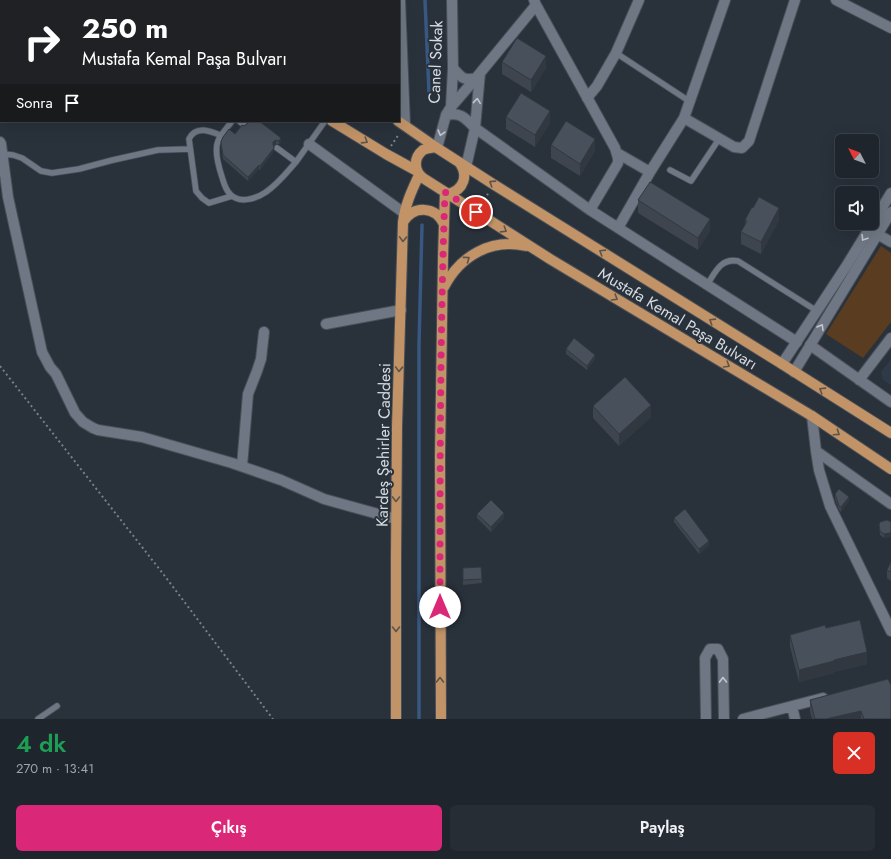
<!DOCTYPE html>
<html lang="tr">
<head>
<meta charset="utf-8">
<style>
  body { margin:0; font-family:Jost,sans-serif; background:#272d34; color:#f1f3f6; height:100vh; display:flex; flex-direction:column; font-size:15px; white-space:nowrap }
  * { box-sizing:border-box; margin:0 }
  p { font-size:13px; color:#a1a5a9 }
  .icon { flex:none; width:22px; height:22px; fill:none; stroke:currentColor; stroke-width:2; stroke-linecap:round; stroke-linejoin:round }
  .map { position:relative; height:719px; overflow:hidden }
  .sheet { display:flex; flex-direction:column; background:#1f252c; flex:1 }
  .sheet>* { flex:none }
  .banner { position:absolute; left:0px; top:0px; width:400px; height:122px; box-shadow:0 4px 16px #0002,0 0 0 1px #3c4248; background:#202124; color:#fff; overflow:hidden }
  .needle { width:26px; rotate:312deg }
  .tools { position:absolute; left:835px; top:134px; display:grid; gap:8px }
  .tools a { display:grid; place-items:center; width:44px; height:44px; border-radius:6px; background:#1f252c; box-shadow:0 4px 16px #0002,0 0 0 1px #3c4248; font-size:20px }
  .pin { position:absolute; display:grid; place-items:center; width:34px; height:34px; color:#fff; margin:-17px; border:2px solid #fff; border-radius:50%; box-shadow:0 1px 4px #0007 }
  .me { position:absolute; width:44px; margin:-22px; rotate:0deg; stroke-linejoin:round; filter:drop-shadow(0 0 3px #0008) }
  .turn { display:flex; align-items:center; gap:14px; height:84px; padding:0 16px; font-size:18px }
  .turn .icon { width:52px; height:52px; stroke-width:2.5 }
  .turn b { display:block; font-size:28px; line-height:34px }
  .then { display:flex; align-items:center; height:38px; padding:0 16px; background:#0003; gap:8px; font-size:15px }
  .round { display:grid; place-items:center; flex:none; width:42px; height:42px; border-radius:6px; background:#272d34 }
  .overview { display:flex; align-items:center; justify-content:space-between; height:68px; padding:0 16px }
  h1 { font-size:24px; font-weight:600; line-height:30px; color:#1e9e55 }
  .cta { display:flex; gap:8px; margin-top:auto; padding:8px 16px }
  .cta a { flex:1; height:46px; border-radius:6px; background:#db2777; color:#fff; font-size:16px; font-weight:600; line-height:46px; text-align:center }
  .cta a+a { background:#272d34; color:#f1f3f6 }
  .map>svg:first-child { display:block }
  .built { fill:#2f3a49 }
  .green { fill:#5a3d21 }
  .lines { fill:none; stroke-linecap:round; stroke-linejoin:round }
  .stream { stroke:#385881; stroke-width:3.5 }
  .lane-casing { stroke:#494f58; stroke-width:7 }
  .street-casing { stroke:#494f58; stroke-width:12 }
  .secondary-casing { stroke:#494f58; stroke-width:12 }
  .primary-casing { stroke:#494f58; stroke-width:12 }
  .path { stroke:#787f87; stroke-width:2; stroke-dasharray:2 3; stroke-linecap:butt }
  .lane { stroke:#6e7783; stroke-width:5.5 }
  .street { stroke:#6e7783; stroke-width:10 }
  .secondary { stroke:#6e7783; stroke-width:10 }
  .primary { stroke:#c19366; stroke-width:10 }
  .wall { fill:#3e454e }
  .shaded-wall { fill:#323840 }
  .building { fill:#48505b; stroke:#323840 }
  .oneway { stroke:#c1c7cf }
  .oneway2 { stroke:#5e534a }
  .route { stroke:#db2777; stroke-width:7; stroke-dasharray:0 12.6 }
  .labels { text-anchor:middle; stroke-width:4; stroke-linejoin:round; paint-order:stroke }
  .street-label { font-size:16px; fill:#d6dbe2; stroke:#29313b }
</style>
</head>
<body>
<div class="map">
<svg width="891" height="719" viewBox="0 0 891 719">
  <rect width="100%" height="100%" fill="#29313b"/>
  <!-- built -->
  <path class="built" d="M891,359V385L883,380L881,372Z"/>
  <!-- green -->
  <path class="green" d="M881,246L891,253V322L863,358L826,334Z"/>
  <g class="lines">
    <!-- stream -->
    <path class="stream" d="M425,0L429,92
      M419,719V345L422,225"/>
    <!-- lane casing -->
    <g class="lane-casing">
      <path id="lane" d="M68,0L70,1
        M24,1V0
        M0,37L1,36
        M616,53L689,101
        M232,121C228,127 220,135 218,141C214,151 219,168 222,177C224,183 225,189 230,194C239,204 256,199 266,192C278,184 287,172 296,162
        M239,121L244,125
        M222,136C210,131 196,125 189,139L196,191L202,198L209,203L232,196
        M277,148L296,162L325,121
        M3,154L13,155L22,158L41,171L52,173L79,169L113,160L158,150L190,149
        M670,170L691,181L719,139
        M707,285C715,273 720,258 738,261L817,311
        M38,719L57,706"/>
    </g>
    <!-- street casing -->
    <g class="street-casing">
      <path id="street" d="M400,0L405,125
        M836,0L891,28
        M536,5L615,148L618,158V163L590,210
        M453,68C461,77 463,81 476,78
        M587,98L597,86L616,53L639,0
        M451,107L476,78L536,5L534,0
        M446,115C461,112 465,118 475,128L590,210L797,342
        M684,118L734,147L742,148L749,141L795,0
        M0,142L1,144L8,197L42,352L50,367L56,374L75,413L83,422L93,428L98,430L142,437L232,463L281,480L324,499L396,519
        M309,144L404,213
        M437,148L446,115L451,107L453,68L452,0
        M617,153L650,172L684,118L725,0
        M466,167L475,128L480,73
        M618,228L650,172
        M877,234L891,242
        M326,324L401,310
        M810,345L891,402
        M859,380L891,338
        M812,416L816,451L819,470L830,506L891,631
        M816,451L891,504
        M242,466L248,394L257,371L261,359L264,332
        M792,706L795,719
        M743,719L823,698"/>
    </g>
    <!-- secondary casing -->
    <g class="secondary-casing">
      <path id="secondary" d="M782,364L847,265L891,193
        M794,372L891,212
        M706,719L705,658L710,649H718L723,659L724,719"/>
    </g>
    <!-- primary casing -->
    <g class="primary-casing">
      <path id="primary" d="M142,0L144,1
        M205,0L207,1
        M332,121L386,154L417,171
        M398,121L437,148L493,184L782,364L891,433
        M436,147C432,148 427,148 423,150C413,158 414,171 423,178L550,259L812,416L891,469
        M448,194C464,190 469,175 459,162
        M403,222C414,205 435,206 444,224
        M444,287C460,256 491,238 526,246
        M396,719V558L397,427L403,222C405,205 412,190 419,175
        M441,719L440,456L443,258L445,192"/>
    </g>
    <!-- path -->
    <path class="path" d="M391,146L399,134
      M482,204L489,192
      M468,225L472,220
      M0,366L164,575L273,719"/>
    <!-- lane -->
    <use href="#lane" class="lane"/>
    <!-- street -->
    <use href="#street" class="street"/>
    <!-- secondary -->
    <use href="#secondary" class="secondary"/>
    <!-- primary -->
    <use href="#primary" class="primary"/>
  </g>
  <!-- wall -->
  <path class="wall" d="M502,62L546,68L531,92L502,74Z
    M506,117L550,123L535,147L506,129Z
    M247,121H259L281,141L279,144H276L273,146L274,151L260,170L259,169L248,181L223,159L221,146V142L235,134L244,126L247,124Z
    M551,145L595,151L580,176L551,158Z
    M638,200L710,231L698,250L638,213Z
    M745,220H779L761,254L741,244V232L745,224Z
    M566,349L595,359L587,370L566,354Z
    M593,406L651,417L619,446L593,418Z
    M835,494L849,501L841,512L839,510L835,499Z
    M477,514L504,518L491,532L477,518Z
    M674,518L709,545L699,554L674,522Z
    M891,522V535L890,537L884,538L880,535L879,525Z
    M891,562V581L887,578V570Z
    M463,572L482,579V583L463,585Z
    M826,628L867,664L834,672V673L799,682L790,647V635Z
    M891,685V719H812L810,712V700Z"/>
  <!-- shaded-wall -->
  <path class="shaded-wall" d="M546,56V68L531,92V80Z
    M550,111V123L535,147V135Z
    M281,138V141L279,144V141Z
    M595,139V151L580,176V164Z
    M276,140V144L273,146V142Z
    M274,148V151L260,170V166Z
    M259,165V169L248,181V177Z
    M779,208V220L761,254V242Z
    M710,219V231L698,250V238Z
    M595,355V359L587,370V366Z
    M651,405V417L619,446V434Z
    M849,497V501L841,512V507Z
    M504,513V518L491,532V527Z
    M891,531V535L890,537L884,538V534Z
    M709,541V545L699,554V549Z
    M867,652V664L834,672V673L799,682V670L834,660Z
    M861,711V719H826Z"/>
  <!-- building -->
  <path class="building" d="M517,38L546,56L531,80L502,62Z
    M521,93L550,111L535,135L506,117Z
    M248,121H259L281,138L279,141L276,140L273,142V144L274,148L260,166L259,165L248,177L223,155L221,142L223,137L229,129L235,134L242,125L244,126L247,124Z
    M566,121L595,139L580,164L551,145Z
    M650,182L710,219L698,238L638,200Z
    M759,197L779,208L761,242L741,232L747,221L745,220L752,207L753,208Z
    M574,338L595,355L587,366L566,349Z
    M625,377L651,405L619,434L593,406Z
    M839,489L849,497L841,507L839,506L835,494Z
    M491,500L504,513L491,527L477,514Z
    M685,509L709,541L699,549L674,518Z
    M887,520L891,522V531L890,533L884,534L880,531L879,525L880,522Z
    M891,562V572L887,570Z
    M481,567L482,579L463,580V568Z
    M860,620L867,652L834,660V661L799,670L790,635L825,625L826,628Z
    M888,679L891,685V719H864L861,711L826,719H815L810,700Z"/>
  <!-- one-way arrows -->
  <defs><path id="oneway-chevron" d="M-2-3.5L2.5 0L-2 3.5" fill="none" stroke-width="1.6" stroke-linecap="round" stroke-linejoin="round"/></defs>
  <g class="oneway">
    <use href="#oneway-chevron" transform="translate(477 101) rotate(-84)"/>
    <use href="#oneway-chevron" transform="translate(441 133) rotate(106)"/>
    <use href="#oneway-chevron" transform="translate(864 238) rotate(122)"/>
    <use href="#oneway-chevron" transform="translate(821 327) rotate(-59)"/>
    <use href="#oneway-chevron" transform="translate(723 680) rotate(-91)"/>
  </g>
  <g class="oneway2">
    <use href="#oneway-chevron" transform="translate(365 141) rotate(32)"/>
    <use href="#oneway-chevron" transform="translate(492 183) rotate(-147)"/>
    <use href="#oneway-chevron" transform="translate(504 230) rotate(32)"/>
    <use href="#oneway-chevron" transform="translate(403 239) rotate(92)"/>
    <use href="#oneway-chevron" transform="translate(602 252) rotate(-148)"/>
    <use href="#oneway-chevron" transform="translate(467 259) rotate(-36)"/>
    <use href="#oneway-chevron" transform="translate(615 298) rotate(31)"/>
    <use href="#oneway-chevron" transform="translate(712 321) rotate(-148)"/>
    <use href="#oneway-chevron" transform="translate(727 365) rotate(31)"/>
    <use href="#oneway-chevron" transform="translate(399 369) rotate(92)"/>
    <use href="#oneway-chevron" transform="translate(822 390) rotate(-148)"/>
    <use href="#oneway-chevron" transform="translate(837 433) rotate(34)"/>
    <use href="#oneway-chevron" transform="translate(396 499) rotate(91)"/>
    <use href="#oneway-chevron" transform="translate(396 629) rotate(90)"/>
    <use href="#oneway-chevron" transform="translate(440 680) rotate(-90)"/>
  </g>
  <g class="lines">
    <!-- route -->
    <path class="route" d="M440,607C440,469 440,330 445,192L476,212"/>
  </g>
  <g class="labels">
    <!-- street labels -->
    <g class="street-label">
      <text transform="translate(435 62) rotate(-88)" y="6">Canel Sokak</text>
      <text transform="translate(678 318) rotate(31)" y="6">Mustafa Kemal Paşa Bulvarı</text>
      <text transform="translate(383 445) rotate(-89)" y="6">Kardeş Şehirler Caddesi</text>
    </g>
  </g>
</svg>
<div class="tools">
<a><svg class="needle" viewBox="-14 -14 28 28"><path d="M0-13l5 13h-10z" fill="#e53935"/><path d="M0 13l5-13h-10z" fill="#a1a5a9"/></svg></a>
<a><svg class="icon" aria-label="sound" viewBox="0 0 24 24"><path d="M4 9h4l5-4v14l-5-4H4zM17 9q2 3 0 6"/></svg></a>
</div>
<div class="pin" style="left:476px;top:212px;background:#d93025"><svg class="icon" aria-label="arrive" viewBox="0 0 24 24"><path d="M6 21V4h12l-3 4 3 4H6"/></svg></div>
<svg class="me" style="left:440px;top:607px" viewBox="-20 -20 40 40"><circle r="19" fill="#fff"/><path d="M0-13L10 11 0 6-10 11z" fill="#db2777"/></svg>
<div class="banner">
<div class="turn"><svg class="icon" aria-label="right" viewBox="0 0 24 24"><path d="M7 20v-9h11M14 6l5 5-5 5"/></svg><div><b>250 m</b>Mustafa Kemal Paşa Bulvarı</div></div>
<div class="then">Sonra<svg class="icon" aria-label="arrive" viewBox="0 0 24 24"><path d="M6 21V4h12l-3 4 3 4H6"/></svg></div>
</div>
</div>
<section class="sheet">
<div class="overview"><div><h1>4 dk</h1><p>270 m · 13:41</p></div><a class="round" style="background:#d93025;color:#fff"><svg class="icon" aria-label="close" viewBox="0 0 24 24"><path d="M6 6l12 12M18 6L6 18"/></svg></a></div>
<div class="cta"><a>Çıkış</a><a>Paylaş</a></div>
</section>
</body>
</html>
